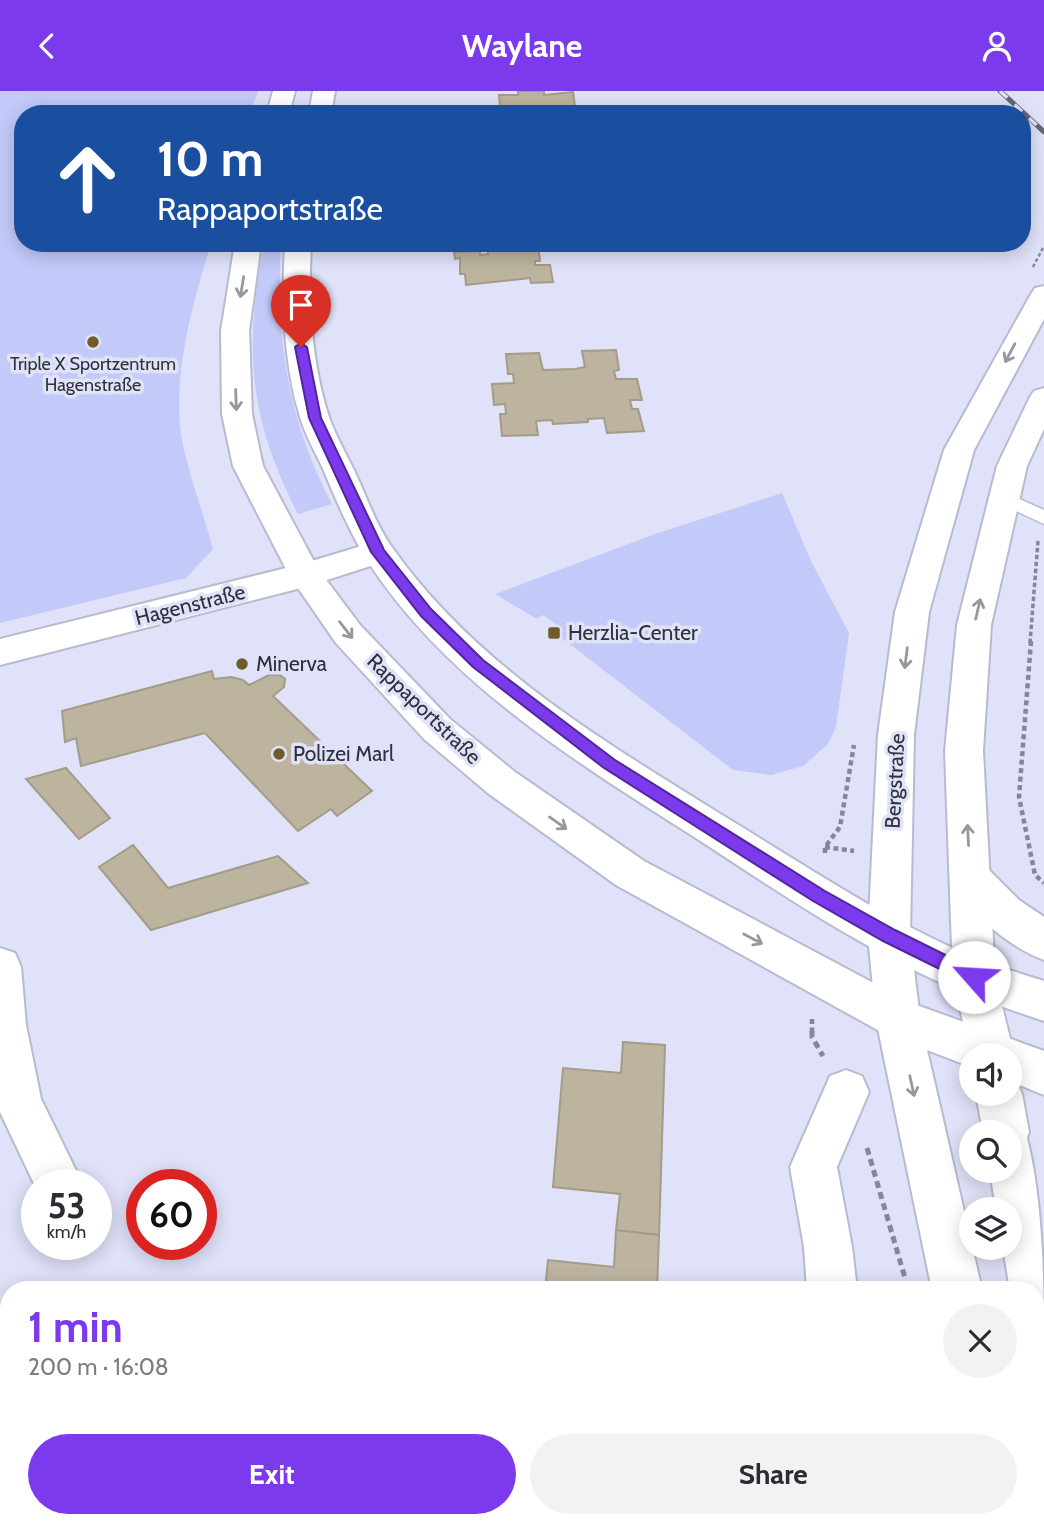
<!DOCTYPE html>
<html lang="en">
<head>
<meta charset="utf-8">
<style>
  body { margin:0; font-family:Cabin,sans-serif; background:#f2f2f3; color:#2b2b33; height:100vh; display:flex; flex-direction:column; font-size:26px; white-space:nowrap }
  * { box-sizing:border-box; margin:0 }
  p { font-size:23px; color:#7c7c81 }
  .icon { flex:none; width:38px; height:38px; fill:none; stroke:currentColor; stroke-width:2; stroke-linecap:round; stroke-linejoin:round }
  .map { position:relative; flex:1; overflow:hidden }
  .drawer { position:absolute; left:0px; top:1190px; width:1045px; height:247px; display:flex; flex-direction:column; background:#fff; border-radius:28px 28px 0 0; box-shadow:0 4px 18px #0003 }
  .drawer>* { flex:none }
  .guide { position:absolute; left:14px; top:14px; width:1017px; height:147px; border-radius:28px; box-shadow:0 4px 18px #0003; background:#1a4fa0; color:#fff; overflow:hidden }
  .buttons { position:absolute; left:959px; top:952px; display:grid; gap:14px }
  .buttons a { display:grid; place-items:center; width:63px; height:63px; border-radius:50%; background:#fff; box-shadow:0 4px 18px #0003; font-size:35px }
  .speed { position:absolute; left:21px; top:1078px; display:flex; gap:14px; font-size:35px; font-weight:700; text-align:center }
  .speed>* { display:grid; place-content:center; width:91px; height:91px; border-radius:50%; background:#fff; box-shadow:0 4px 18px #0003; line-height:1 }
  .speed small { font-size:18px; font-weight:400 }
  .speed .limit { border:10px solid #d22; background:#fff; color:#111 }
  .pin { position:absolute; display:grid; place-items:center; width:60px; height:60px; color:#fff; margin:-72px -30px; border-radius:50% 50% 50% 0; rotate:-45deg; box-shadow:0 0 7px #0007 }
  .pin .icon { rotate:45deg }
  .me { position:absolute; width:77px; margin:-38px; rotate:296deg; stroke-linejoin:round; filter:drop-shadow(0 0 5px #0008) }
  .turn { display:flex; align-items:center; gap:24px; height:147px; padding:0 28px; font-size:32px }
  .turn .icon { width:91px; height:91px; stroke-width:2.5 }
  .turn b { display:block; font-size:49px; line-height:60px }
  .round { display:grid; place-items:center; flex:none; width:74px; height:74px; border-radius:37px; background:#f2f2f3 }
  .head { display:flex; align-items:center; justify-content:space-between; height:119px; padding:0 28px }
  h1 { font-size:42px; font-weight:700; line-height:52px; color:#7c3aed }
  .cta { display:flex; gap:14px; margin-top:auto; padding:14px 28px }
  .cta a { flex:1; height:80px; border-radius:42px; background:#7c3aed; color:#fff; font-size:28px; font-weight:700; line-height:80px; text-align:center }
  .cta a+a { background:#f2f2f3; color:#2b2b33 }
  header { display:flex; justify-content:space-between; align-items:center; height:91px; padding:0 28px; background:#7c3aed; color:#fff; font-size:32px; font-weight:700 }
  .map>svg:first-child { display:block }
  .green { fill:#c3caf9 }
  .building { fill:#bcb49f; stroke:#a49c88; stroke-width:2 }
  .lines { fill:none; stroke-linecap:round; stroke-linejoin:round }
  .lane-casing { stroke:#b8bbd0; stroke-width:3 }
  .street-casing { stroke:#b8bbd0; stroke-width:4 }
  .secondary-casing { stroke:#b8bbd0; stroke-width:4 }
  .primary-casing { stroke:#b8bbd0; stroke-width:4 }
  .path-far3 { stroke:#858796; stroke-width:2.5; stroke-dasharray:3.5 2.5; stroke-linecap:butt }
  .path-far2 { stroke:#858796; stroke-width:3.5; stroke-dasharray:4.5 2.5; stroke-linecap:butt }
  .path-far1 { stroke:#858796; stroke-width:4.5; stroke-dasharray:5 3.5; stroke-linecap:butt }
  .path { stroke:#858796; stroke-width:5; stroke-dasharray:7 4.5; stroke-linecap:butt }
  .lane { fill:#fff; fill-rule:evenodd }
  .street { fill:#fff; fill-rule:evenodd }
  .secondary { fill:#fff; fill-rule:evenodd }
  .primary { fill:#fff; fill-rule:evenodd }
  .rail-casing { stroke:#646672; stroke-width:5 }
  .rail { stroke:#dfe2f8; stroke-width:3.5; stroke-dasharray:10; stroke-linecap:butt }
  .oneway { stroke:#97989c }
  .route { fill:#7c3aed; stroke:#51269a; stroke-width:2 }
  .poi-dot { fill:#6e5c2a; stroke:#dfe2f8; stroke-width:2.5 }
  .labels { text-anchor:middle; stroke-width:7; stroke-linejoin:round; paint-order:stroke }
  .far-poi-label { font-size:18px; fill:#2f3139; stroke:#dfe2f8 }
  .street-label { font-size:21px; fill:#2f3139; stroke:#dfe2f8 }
  .poi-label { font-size:21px; fill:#2f3139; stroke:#dfe2f8; text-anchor:start }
</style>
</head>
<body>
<header><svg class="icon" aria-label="back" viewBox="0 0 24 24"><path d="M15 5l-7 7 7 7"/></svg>Waylane<svg class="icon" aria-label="person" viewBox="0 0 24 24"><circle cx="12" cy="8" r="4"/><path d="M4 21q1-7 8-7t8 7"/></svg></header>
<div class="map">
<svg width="1044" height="1436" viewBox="0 0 1044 1436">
  <rect width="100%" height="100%" fill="#dfe2f8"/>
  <!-- green -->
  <path class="green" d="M0,0H258L250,23H23V152H211C192,217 169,291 184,359C192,392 204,425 213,458L186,487L0,532Z
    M264,152H282C279,168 280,184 280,201C280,275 297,347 332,413L298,423C248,326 244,258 264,152Z
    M782,402L811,470L849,542L836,636L828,653L803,675L771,684L733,679L558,544L564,539L543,524L537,528L495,503L655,443Z
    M926,1428H986L989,1436H928Z"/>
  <!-- building -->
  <path class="building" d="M518,0H544V4L573,1L575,15H567V18H571L572,23H501L503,15H500L499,4H518Z
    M517,153H538L540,170H535V174H550L553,191L531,192L530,187L522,188L466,194L465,183H460V167L455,168L454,161L480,160V164L488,163V158H517Z
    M616,259L619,279L614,280L616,288H637L642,309H630L632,318H638L644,340L607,342L604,327L588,328V331L553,333L552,329L536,330L538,344L502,345L500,323H506L505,313L494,314L492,293L514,292L513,283H508L506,263L539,262L543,279L575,278L585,276L582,260Z
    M212,580L214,588L231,586L243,589L249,594L269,584H280L285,588L284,596L273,605L372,700L337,725L331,718L298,740L205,642L81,675L76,647L65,651L62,620Z
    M66,677L110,727L79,748L26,688Z
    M133,754L168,797L278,765L308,792L151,839L99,776Z
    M623,951L665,954L659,1144L616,1139L620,1103L553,1096L563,977L621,982Z
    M616,1139L659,1144L657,1199H545L548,1169L614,1176Z
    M46,1428H106L104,1436H43Z
    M184,1428H251L250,1436H182Z
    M574,1428H696V1436H573Z"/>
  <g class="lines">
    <!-- lane casing -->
    <g class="lane-casing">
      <path id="lane" d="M1004,401L1044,419V433L997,411L995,407L997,403Z"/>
    </g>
    <!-- street casing -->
    <g class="street-casing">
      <path id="street" d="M378,450L389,453L394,461L389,469L305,496L0,574V548L302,473Z
        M0,857L15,862L21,876L26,934L41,1008L83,1094H37V1099L0,1021Z
        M846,979L862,985L869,1001L837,1076L852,1156L857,1199H807L804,1156L790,1076L830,985Z
        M829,1428H885L886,1436H830Z"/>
    </g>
    <!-- secondary casing -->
    <g class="secondary-casing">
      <path id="secondary" d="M1044,195V228L974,359L929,521L914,644L910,845L920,928L982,1199H932L876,928L868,845L878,644L895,521L944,359L1031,203L1035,197Z
        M1044,297V338L1027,375L991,534L983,660L995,886L1014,964L1010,974V964H971V967L953,886L945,660L957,534L997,375L1030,306L1034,300Z
        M1010,985L1015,987L1022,1003L1029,1041L1027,1047C1044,1114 1044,1200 1044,1272L1036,1268V1199H1010L1003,1157H1010V1118H996L990,1080H1010V1041H983L976,1003H1010Z
        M1036,1319L1044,1323V1387L1036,1384Z"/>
    </g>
    <!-- primary casing -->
    <g class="primary-casing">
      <path id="primary" d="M273,0H295L289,23H267Z
        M313,0H335L331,23H309Z
        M235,152H261L249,240L252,323L263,375L318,478L360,534L450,628L515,681L644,770L911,912L1044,960V1004L1010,990V964H971V976L883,942L616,794L489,703L424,648L336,552L289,484L233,375L222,323L221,240Z
        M285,152H311C308,211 311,273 330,329C337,347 346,363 354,379C366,404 375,432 391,455C475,575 605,651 727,727C811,778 894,835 986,871C1005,878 1025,884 1044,890V930C1003,916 963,903 924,884C845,846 772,797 699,749C578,672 446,592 367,469C350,442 338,413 326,385C318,365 306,347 300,326C283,270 282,210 285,152Z
        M971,770L985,775L1019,809L1044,826V869C1009,856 967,821 951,787L957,775Z"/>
    </g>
    <!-- path-far3 -->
    <path class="path-far3" d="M1033,176L1044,155"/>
    <!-- path-far2 -->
    <path class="path-far2" d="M1030,552L1038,450"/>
    <!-- path-far1 -->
    <path class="path-far1" d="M1031,550L1019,706L1035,784L1044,792
      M825,756L854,760
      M825,762V756L840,736L854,654
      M812,928V942"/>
    <!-- path -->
    <path class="path" d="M812,940V946L823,965
      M867,1057L905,1187
      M730,1428V1436
      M986,1428L989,1436"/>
    <!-- lane -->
    <use href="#lane" class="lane"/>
    <!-- street -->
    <use href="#street" class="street"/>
    <!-- secondary -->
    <use href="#secondary" class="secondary"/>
    <!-- primary -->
    <use href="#primary" class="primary"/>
    <!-- rail casing -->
    <g class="rail-casing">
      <path id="rail" d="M1000,0L1044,41"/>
    </g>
    <!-- rail -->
    <use href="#rail" class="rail"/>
  </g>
  <!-- one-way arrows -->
  <defs><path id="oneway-shaft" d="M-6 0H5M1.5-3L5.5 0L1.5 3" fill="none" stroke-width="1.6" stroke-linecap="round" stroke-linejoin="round" transform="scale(1.75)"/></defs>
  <g class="oneway">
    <use href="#oneway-shaft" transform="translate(242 196) rotate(99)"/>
    <use href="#oneway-shaft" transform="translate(1010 262) rotate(118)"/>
    <use href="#oneway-shaft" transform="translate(236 309) rotate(88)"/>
    <use href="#oneway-shaft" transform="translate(978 518) rotate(-77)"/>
    <use href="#oneway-shaft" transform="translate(346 539) rotate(52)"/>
    <use href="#oneway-shaft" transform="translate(906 567) rotate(97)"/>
    <use href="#oneway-shaft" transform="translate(558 732) rotate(35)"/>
    <use href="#oneway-shaft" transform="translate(968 744) rotate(-93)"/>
    <use href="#oneway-shaft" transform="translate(753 848) rotate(28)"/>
    <use href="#oneway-shaft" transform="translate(912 995) rotate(78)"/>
  </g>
  <!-- route -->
  <path class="route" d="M301,252L307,256L321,327L384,459L431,518L483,569L615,669L825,800L895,839L980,881L983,886L980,892L974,894L968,892L883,850L813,810L604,677L473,576L421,525L371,461L309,327L295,256Z"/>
  <!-- markers -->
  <g class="poi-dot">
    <circle cx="93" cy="251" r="7"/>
    <rect x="547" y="535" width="14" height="14" rx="3.5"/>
    <circle cx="242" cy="573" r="7"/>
    <circle cx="279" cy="663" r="7"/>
  </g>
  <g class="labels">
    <!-- far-poi labels -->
    <g class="far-poi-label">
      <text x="93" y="279">Triple X Sportzentrum<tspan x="93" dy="21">Hagenstraße</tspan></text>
    </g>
    <!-- street labels -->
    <g class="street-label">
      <text transform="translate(190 514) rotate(-14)" y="7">Hagenstraße</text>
      <text transform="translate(424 618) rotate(44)" y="7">Rappaportstraße</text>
      <text transform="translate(895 690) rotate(-87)" y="7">Bergstraße</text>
    </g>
    <!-- poi labels -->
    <g class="poi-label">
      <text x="568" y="549">Herzlia-Center</text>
      <text x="256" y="580">Minerva</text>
      <text x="293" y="670">Polizei Marl</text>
    </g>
  </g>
</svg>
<div class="buttons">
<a><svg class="icon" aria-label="sound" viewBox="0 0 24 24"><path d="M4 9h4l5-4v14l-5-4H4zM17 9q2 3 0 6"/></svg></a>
<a><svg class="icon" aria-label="search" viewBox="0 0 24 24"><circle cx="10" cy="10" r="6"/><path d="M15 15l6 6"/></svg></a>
<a><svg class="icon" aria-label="layers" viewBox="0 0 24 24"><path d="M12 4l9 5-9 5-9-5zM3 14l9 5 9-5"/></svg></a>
</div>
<div class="speed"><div>53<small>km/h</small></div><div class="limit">60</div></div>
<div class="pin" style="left:301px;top:256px;background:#d93025"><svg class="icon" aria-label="arrive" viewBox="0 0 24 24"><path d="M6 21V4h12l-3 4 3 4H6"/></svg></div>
<svg class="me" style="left:974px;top:886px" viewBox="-20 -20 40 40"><circle r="19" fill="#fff"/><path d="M0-13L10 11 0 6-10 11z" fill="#7c3aed"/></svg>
<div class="guide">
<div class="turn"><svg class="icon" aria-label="ahead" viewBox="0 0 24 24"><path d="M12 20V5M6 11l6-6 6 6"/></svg><div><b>10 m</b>Rappaportstraße</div></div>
</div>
<section class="drawer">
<div class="head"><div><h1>1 min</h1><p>200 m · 16:08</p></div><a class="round"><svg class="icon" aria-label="close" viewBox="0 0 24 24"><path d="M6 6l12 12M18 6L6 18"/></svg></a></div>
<div class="cta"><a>Exit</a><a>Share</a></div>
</section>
</div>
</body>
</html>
